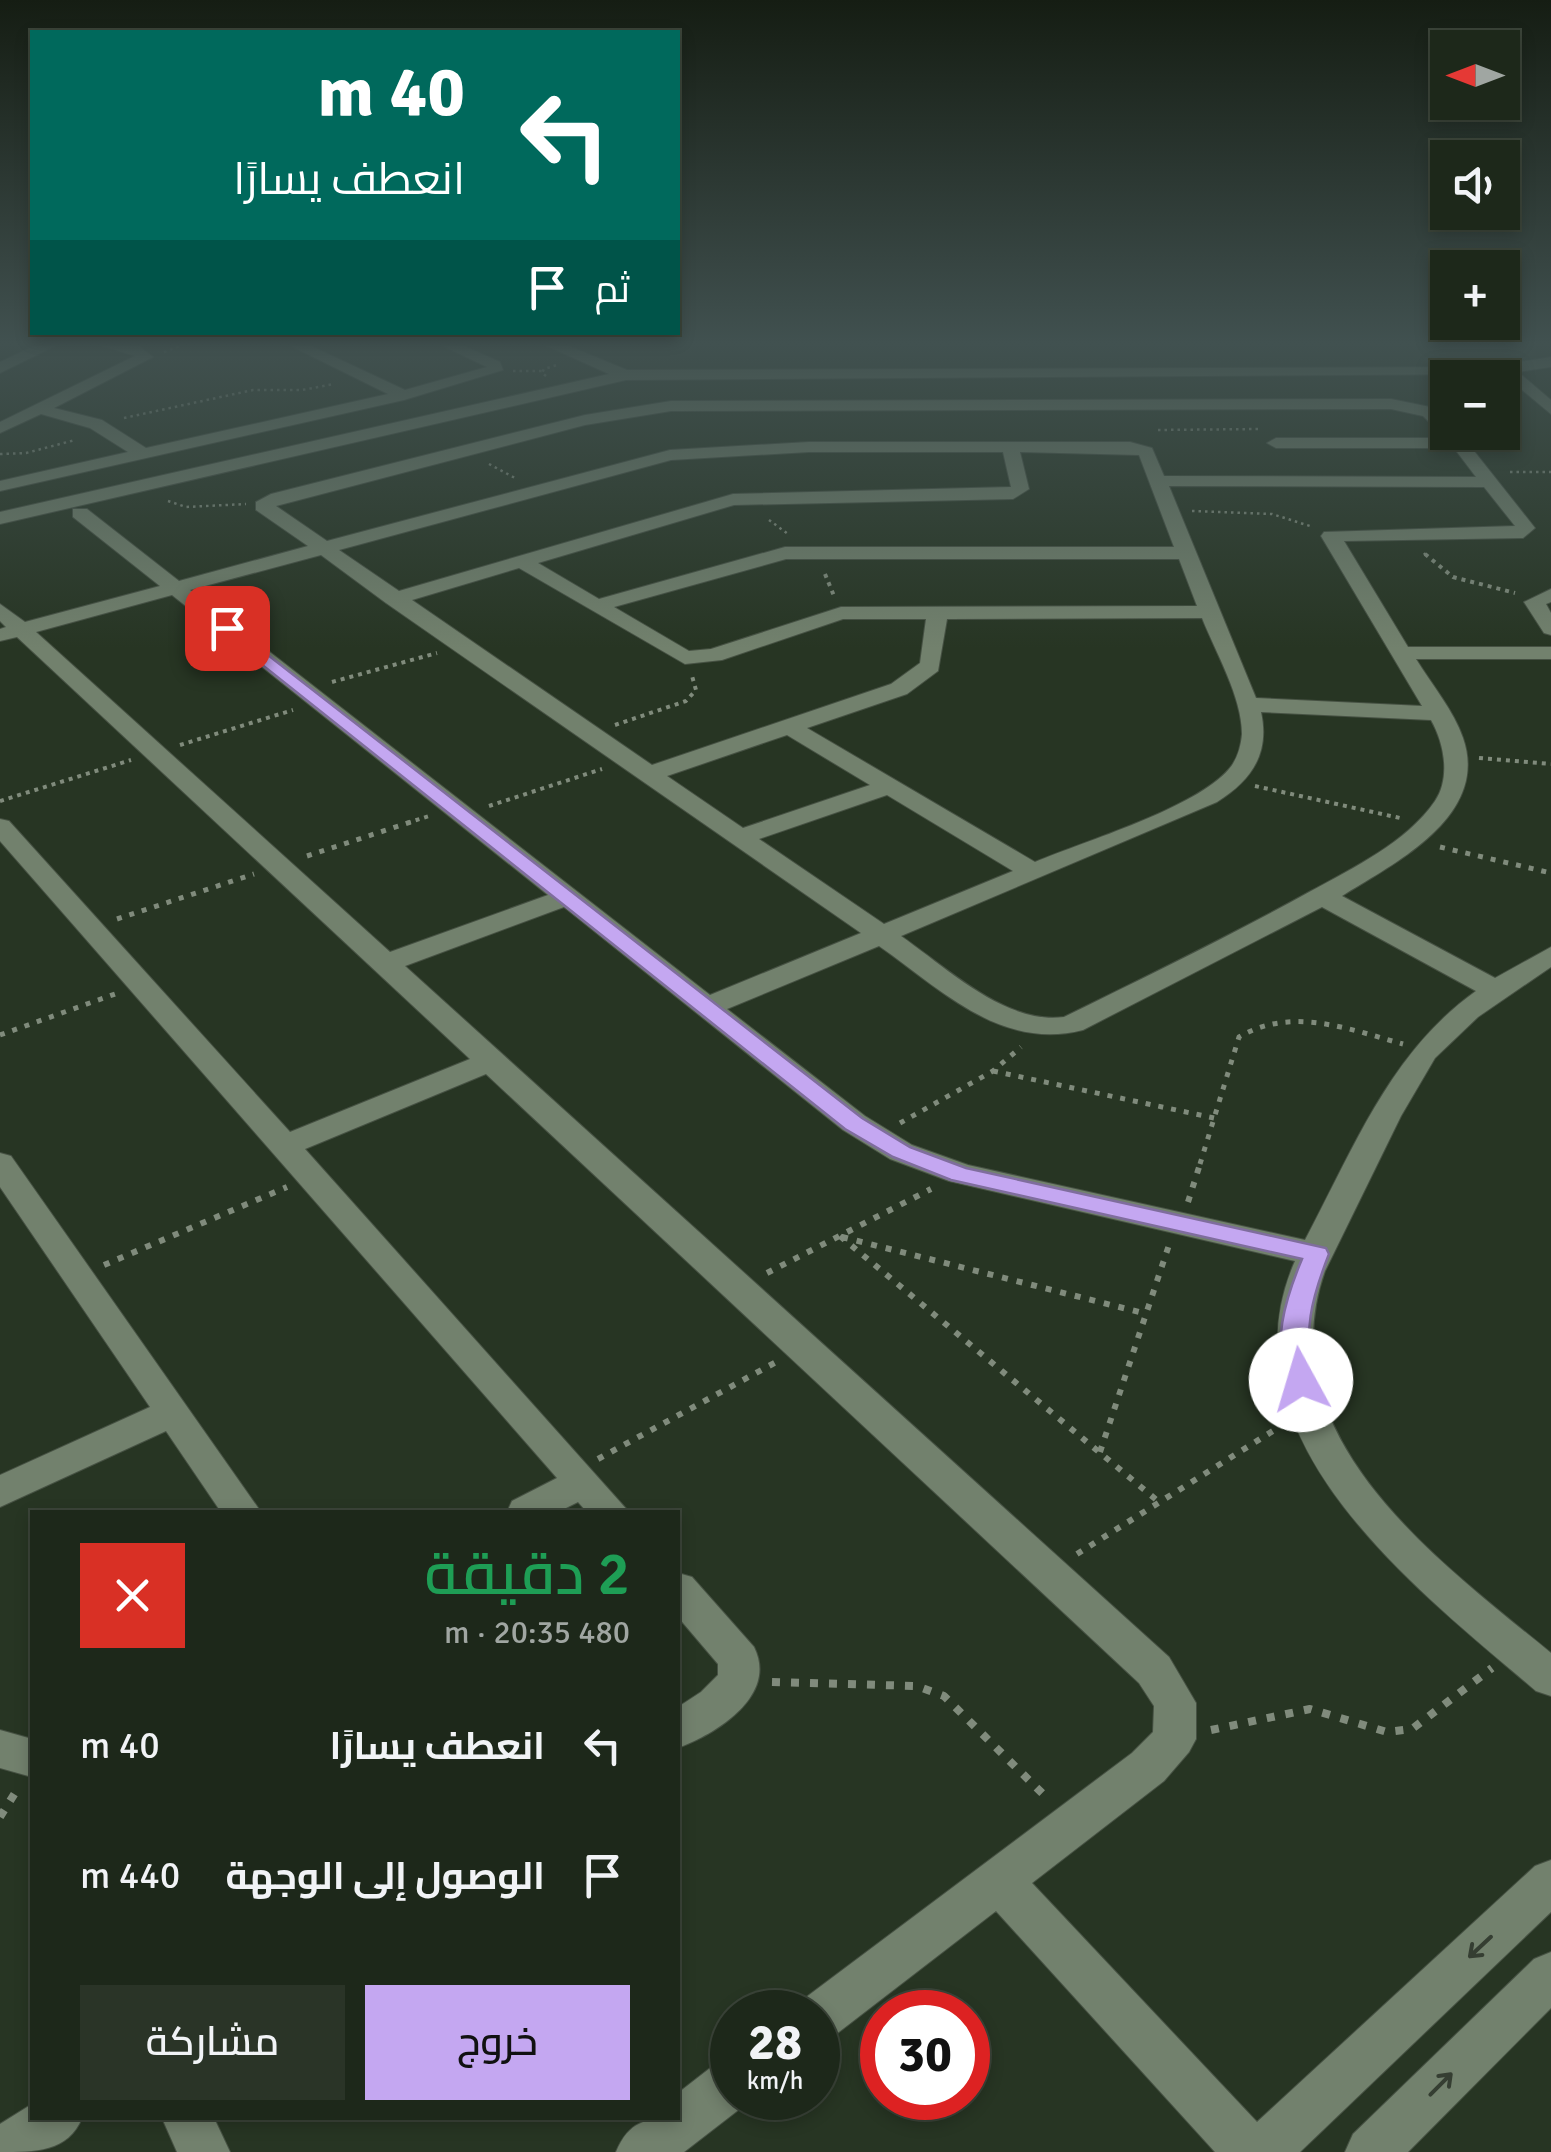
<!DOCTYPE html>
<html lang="ar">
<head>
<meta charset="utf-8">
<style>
  body { margin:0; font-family:Signika,Cairo,sans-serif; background:#2a3427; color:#f1f3f6; direction:rtl; height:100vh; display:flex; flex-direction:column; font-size:38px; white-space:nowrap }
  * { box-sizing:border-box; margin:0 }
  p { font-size:32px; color:#a0a6a2 }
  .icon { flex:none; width:55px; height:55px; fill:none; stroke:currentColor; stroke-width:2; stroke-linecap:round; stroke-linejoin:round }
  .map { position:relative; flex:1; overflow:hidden; direction:ltr }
  .drawer { position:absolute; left:30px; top:1510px; width:650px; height:610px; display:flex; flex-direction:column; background:#1d281a; border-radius:0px; box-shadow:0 5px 15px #0003,0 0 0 2px #3b4439; direction:rtl }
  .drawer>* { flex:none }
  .hud { position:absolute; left:30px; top:30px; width:650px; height:305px; border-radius:0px; box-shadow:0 5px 15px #0003,0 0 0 2px #3b4439; direction:rtl; background:#00695c; color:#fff; overflow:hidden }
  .needle { width:65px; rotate:270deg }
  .buttons { position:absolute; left:1430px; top:30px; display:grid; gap:20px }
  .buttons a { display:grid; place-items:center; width:90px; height:90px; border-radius:0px; background:#1d281a; box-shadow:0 5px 15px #0003,0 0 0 2px #3b4439; font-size:50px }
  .speed { position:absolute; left:710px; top:1990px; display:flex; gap:20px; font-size:50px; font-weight:700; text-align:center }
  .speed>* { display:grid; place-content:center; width:130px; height:130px; border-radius:50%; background:#1d281a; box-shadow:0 5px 15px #0003,0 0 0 2px #3b4439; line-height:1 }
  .speed small { font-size:25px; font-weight:400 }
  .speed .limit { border:15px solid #d22; background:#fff; color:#111 }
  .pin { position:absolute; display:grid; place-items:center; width:85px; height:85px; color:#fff; margin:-42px; border-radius:20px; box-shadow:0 5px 15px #0006 }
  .me { position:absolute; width:110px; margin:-55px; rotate:354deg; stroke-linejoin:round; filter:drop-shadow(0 0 8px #0008) }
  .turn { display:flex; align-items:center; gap:35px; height:210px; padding:0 50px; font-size:45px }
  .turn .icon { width:130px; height:130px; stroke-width:2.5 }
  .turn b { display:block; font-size:70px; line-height:85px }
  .then { display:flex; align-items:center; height:95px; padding:0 50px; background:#0003; gap:20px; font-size:38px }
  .round { display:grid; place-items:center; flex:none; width:105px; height:105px; border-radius:0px; background:#2a3427 }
  .summary { display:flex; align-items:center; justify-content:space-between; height:170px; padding:0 50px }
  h1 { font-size:60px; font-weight:600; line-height:75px; color:#1e9e55 }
  .button { display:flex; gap:20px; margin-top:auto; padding:20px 50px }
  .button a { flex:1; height:115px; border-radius:0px; background:#c4a7f1; color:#111; font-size:40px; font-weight:600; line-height:115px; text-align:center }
  .button a+a { background:#2a3427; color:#f1f3f6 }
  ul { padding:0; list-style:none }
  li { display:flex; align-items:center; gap:30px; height:130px; padding:0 50px }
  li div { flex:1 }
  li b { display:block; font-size:38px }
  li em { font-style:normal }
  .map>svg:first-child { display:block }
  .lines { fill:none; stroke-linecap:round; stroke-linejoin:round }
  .minor-casing { stroke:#465143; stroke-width:2 }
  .path-far4 { stroke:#808b7c; stroke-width:2.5; stroke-dasharray:2.5 4; stroke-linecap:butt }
  .path-far3 { stroke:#808b7c; stroke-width:4; stroke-dasharray:4 5; stroke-linecap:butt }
  .path-far2 { stroke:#808b7c; stroke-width:5; stroke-dasharray:5 8; stroke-linecap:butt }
  .path-far1 { stroke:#808b7c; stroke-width:6; stroke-dasharray:6 9; stroke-linecap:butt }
  .path { stroke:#808b7c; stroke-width:8; stroke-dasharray:8 11; stroke-linecap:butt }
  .minor { fill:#72816d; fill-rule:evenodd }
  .oneway { stroke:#353e32 }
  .route { fill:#c4a7f1; stroke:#7f6d9d; stroke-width:2.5 }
</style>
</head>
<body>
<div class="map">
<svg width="1551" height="2152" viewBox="0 0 1551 2152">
  <rect width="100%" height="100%" fill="#273523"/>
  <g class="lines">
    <!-- minor casing -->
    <g class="minor-casing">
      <path id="minor" d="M34,346H55L0,373V362Z
        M103,346H139L153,357L54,408L102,420L146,448L388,394L291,346H311L405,390L487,367L443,346H464L500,362L503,370L404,400L0,491V481L128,452L90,428L41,414L0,433V422L135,356Z
        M547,346H569L627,370L1488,367L1551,357V367L1518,372L1551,400V414L1503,374L626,380L0,524V512L609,374Z
        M1391,399L1435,408L1448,420V432H1459L1535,528L1523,538L1344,541L1408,647H1551V659H1416C1432,685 1454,711 1463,738C1490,816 1395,863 1342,896L1495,978L1551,947V967L1478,1017L1435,1058L1401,1116L1325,1271C1266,1437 1440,1562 1551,1653V1696L1536,1691C1419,1591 1217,1438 1295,1261L949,1181L890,1159L843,1130L564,907L405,966L1169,1657L1196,1703V1739L1189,1752L1164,1781L1032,1883L1257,2122L1535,1866L1551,1860V1912L1300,2152H1215L996,1911L835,2035L818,2042V2012H796L801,2001L1132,1753L1153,1732L1154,1706L1139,1683L486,1074L305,1149L629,1512H587L578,1502L558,1512H507L512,1501L557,1478L0,841V819L9,821L290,1132L470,1059L17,637L0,641V629L6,627L0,621V604L25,622L160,586L73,517V509H87L179,581L308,546L256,510V502L271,494L585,415L671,401ZM1391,409L1423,416L1446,438H1276L1267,443L1276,448H1454L1476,477L1164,476L1152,448L1130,442H809L670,450L327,541L276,506L585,425L671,411ZM809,452H1003L1011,487L733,494L399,591L339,550L671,460ZM1020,452L1139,455L1174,547H785L599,599L538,563L734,505L1013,499L1029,489ZM1169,486L1484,487L1515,526L1324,532L1321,536L1422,706L1256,698ZM321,555L386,603L861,933L710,995L190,590ZM786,559H1179L1197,606L841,607L711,649L689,651L614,607ZM519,568L685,664L722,660L843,619H926L920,663L891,684L652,765L412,600ZM172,595L548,895L390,952L36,632ZM1202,618C1216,653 1242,697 1242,734C1241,746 1237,760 1229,769C1196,808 1085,841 1035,862L807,728L907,694L938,671L947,619ZM1261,712L1431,720C1444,743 1451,777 1435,801C1407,842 1353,868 1311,891C1230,936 1147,976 1064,1017C1006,1025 947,968 901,936L1217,802C1252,780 1270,753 1261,712ZM787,735L870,785L743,828L667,776ZM887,795L1013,871L884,924L759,839ZM1322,907L1476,991C1390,1052 1353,1150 1305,1240L968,1165L912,1145L865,1116L727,1009L879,946C942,990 1001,1051 1083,1030Z
        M1551,589V602L1546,604L1551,613V635L1544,633L1524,602Z
        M0,1153L11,1156L261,1512H221L166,1431L0,1507V1475L150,1407L0,1187Z
        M678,1573L692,1577L754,1647C778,1695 718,1733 678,1748V1707L701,1692L718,1675V1664L678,1617Z
        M0,1730L32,1739V1777L0,1768Z
        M1551,1952V2008L1408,2152H1345L1353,2134L1534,1959Z
        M732,2058V2098H751L750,2101L684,2152H616C629,2121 646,2118 678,2118V2093L714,2065Z
        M32,2104V2118H82C68,2152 35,2152 0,2152V2124Z
        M162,2118H214L230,2152H177Z"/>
    </g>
    <!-- path-far4 -->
    <path class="path-far4" d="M164,352L180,346
      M513,371H542
      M546,376L542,373L544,369L557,365
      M124,418L253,390H302L334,384
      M1158,430L1260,429
      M0,454L26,453L75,440
      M489,464L515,478
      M1510,472H1551
      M168,501L186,507L246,504
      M1192,511L1272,514L1313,527
      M769,520L788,534
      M1424,553L1427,557"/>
    <!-- path-far3 -->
    <path class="path-far3" d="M1425,554L1453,577L1515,593
      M825,574L834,596
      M332,682L437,653
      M615,725L686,701L696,690L692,676
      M180,745L293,710
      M1479,758L1551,764
      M1255,786L1400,818
      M0,801L131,760
      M489,806L602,769
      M407,823L429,816"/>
    <!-- path-far2 -->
    <path class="path-far2" d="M1440,847L1551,873
      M307,856L414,821
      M117,919L254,874
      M0,1035L115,994
      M993,1071L1214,1118
      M900,1123L993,1071L1021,1047
      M1200,1164L1239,1037C1292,1006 1348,1029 1403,1044"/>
    <!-- path-far1 -->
    <path class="path-far1" d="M1188,1202L1201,1161
      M840,1236L1159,1502
      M842,1237L1147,1314
      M104,1265L287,1187
      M767,1273L931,1189
      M1100,1452L1169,1245
      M598,1459L778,1361
      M1077,1554L1284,1424"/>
    <!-- path -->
    <path class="path" d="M772,1682L917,1686L944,1696L1047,1798
      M1211,1730L1310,1709L1387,1732L1412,1729L1492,1668
      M0,1817L20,1785"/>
    <!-- minor -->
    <use href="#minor" class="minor"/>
  </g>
  <!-- one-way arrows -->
  <defs><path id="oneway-shaft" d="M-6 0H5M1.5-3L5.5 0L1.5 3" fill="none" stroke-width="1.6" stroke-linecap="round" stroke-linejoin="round" transform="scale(2.5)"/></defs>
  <g class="oneway">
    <use href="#oneway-shaft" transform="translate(1480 1947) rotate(137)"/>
    <use href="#oneway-shaft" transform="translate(1441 2084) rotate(-45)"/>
  </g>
  <!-- sky -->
  <linearGradient id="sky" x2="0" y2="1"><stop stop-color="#151d13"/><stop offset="0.53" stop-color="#415150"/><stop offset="1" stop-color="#415150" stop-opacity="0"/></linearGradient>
  <rect width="1551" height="648" fill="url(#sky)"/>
  <!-- route -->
  <path class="route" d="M227,623L862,1118L910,1147L966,1168L1326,1248L1329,1254C1311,1300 1303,1331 1314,1380L1310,1387H1291C1269,1348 1286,1297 1302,1259L951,1180L893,1157L845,1129L221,632L219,628Z"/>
</svg>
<div class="buttons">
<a><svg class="needle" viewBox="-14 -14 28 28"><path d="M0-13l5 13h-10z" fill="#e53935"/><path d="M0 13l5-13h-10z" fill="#a0a6a2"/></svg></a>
<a><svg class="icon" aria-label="sound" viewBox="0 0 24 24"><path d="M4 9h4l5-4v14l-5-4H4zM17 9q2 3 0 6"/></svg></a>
<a>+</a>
<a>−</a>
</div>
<div class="speed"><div>28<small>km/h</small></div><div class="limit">30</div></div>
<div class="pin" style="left:227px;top:628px;background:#d93025"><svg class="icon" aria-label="arrive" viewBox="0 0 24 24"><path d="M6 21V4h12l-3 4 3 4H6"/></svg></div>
<svg class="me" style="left:1301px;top:1380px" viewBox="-20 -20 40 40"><circle r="19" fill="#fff"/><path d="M0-13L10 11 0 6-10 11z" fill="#c4a7f1"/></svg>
<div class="hud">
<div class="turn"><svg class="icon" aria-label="left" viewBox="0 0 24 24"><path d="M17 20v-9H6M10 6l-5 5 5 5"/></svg><div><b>40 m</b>انعطف يسارًا</div></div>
<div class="then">ثم<svg class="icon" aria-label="arrive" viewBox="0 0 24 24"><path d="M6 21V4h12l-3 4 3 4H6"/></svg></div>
</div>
<section class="drawer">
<div class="summary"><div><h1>2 دقيقة</h1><p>480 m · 20:35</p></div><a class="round" style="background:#d93025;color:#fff"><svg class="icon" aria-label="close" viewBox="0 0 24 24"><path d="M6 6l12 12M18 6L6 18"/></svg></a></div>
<ul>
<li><svg class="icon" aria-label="left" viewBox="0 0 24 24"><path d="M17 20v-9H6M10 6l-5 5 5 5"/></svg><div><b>انعطف يسارًا</b></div><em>40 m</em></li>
<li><svg class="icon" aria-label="arrive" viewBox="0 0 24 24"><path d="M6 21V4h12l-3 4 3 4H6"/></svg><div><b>الوصول إلى الوجهة</b></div><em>440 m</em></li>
</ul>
<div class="button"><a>خروج</a><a>مشاركة</a></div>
</section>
</div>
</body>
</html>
